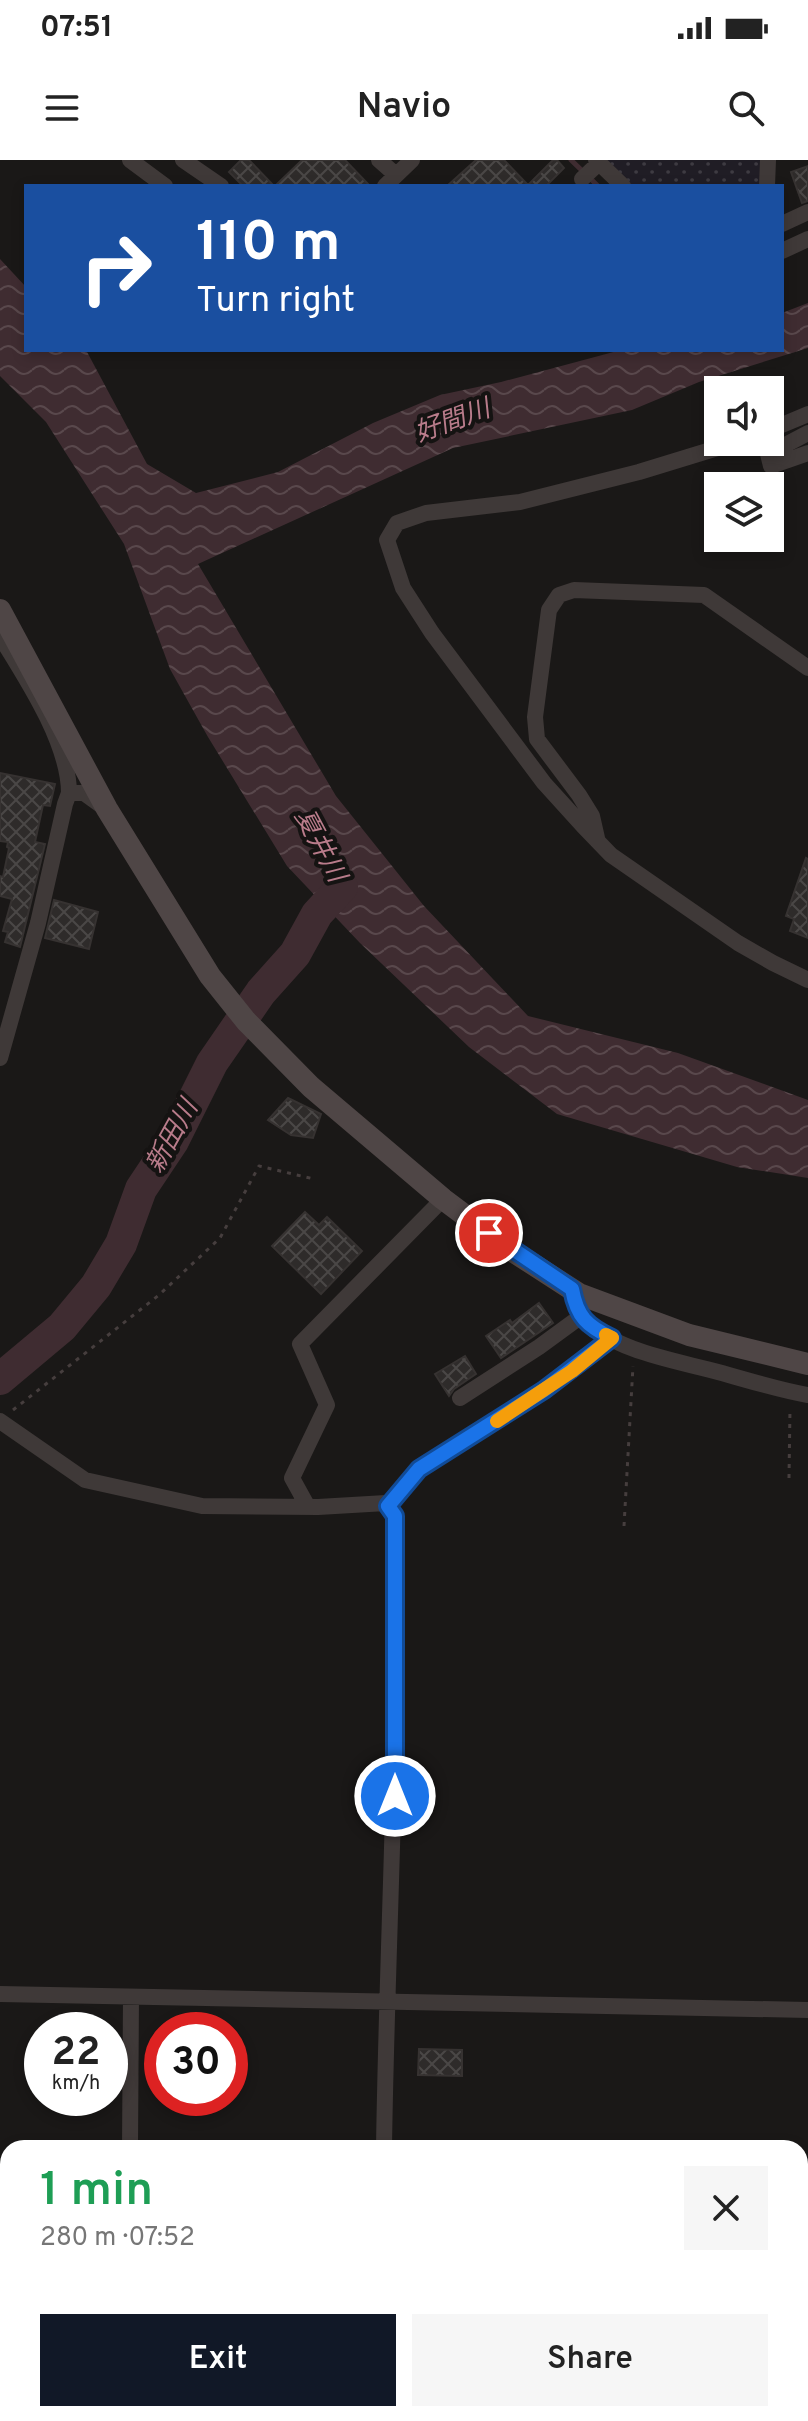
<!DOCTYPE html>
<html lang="en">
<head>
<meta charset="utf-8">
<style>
  body { margin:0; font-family:Overpass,"Noto Sans JP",sans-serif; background:#f6f6f6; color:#222; height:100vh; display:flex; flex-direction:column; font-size:30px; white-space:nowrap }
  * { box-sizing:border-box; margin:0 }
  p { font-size:26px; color:#767676 }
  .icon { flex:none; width:44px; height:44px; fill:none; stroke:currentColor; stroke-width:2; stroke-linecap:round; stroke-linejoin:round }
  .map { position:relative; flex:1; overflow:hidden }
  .sheet { position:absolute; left:0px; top:1980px; width:808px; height:282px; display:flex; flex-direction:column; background:#fff; border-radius:24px 24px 0 0; box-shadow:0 4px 12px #0003 }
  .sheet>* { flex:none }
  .guide { position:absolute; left:24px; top:24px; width:760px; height:168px; border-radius:0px; box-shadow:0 4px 12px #0003; background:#1a4fa0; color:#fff; overflow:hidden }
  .controls { position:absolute; left:704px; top:216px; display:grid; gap:16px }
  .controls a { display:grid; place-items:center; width:80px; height:80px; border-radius:0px; background:#fff; box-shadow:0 4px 12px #0003; font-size:40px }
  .speed { position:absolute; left:24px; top:1852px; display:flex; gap:16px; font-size:40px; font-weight:700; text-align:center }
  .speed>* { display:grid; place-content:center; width:104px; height:104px; border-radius:50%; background:#fff; box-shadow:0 4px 12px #0003; line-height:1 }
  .speed small { font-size:20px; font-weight:400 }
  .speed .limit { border:12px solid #d22; background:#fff; color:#111 }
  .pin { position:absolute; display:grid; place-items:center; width:68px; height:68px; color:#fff; margin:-34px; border:4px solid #fff; border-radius:50%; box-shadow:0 2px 8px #0007 }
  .me { position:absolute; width:88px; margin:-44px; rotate:0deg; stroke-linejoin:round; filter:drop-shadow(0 0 6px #0008) }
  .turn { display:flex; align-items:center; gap:28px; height:168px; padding:0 40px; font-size:36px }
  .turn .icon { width:104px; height:104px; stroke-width:2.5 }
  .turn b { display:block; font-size:56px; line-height:68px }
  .round { display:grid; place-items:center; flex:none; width:84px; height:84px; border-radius:0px; background:#f6f6f6 }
  .headline { display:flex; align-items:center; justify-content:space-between; height:136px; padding:0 40px }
  h1 { font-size:48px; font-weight:600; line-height:60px; color:#1e9e55 }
  .cta { display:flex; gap:16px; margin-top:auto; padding:16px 40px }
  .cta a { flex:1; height:92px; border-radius:0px; background:#111827; color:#fff; font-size:32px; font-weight:600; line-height:92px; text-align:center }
  .cta a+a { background:#f6f6f6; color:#222 }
  .status { display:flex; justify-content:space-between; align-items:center; height:56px; padding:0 40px; background:#fff; direction:ltr }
  .status svg { height:22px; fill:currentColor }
  header { display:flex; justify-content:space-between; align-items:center; height:104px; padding:0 40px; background:#fff; font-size:36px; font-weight:600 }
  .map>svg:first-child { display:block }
  .forest { fill:url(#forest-firs) }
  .park { fill:url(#park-dots) }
  .water { fill:url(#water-waves) }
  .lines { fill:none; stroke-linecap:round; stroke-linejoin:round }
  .stream { stroke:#3f2c31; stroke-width:5 }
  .river { stroke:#3f2c31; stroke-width:32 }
  .building { fill:url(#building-cross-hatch); stroke:#363231; stroke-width:2 }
  .path { stroke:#463e3e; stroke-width:3; stroke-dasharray:4 6; stroke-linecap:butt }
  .street { stroke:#3f3938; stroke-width:16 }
  .secondary { stroke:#4f4646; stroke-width:22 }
  .route-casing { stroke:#114b97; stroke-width:20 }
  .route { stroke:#1a73e8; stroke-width:14 }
  .slow { stroke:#f59e0b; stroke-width:14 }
  .labels { text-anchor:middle; stroke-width:8; stroke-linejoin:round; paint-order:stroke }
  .water-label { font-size:26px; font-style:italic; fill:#b97c8b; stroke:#151312 }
</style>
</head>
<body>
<div class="status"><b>07:51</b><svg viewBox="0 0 49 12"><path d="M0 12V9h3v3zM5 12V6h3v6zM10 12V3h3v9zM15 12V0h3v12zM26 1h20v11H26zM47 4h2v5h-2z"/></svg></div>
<header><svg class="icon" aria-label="menu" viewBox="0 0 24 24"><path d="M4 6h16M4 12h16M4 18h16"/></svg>Navio<svg class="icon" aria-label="search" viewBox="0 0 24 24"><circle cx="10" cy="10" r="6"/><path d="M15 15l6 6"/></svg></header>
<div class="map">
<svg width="808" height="2261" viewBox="0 0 808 2261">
  <defs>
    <pattern id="forest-firs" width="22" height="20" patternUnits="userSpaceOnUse" patternTransform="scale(2)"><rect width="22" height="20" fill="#201d25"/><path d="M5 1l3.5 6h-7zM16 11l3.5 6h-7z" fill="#3e3b42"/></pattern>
    <pattern id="park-dots" width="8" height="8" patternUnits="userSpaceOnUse" patternTransform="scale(2)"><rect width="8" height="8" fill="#201d25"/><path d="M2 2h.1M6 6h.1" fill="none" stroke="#3e3b42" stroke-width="1.8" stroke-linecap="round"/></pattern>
    <pattern id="water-waves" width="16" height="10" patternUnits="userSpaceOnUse" patternTransform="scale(2)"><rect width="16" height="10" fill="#3f2c31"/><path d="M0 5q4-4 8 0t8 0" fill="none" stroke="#59484c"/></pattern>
    <pattern id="building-cross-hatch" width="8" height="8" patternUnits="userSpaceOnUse" patternTransform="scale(2)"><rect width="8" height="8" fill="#2e2b2a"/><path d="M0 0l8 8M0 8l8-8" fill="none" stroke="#4a4746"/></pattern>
  </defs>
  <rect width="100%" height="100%" fill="#1a1817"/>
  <!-- forest -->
  <path class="forest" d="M368,2254H432L433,2261H366Z"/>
  <!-- park -->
  <path class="park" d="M596,0H768L767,26H623Z"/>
  <!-- water -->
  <path class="water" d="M0,99L26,127V190H86L147,304L196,333L278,312L373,263L440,235L501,222L621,190H782V153L808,143V188L699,222L632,250L453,288L198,404L336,636L424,746L528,856L678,893L808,940V1018L737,1007L557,954L469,887L360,783L287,706L208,577L170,509L124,384L46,262L0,216Z"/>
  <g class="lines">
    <!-- stream -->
    <path class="stream" d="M571,0L598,26
      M0,2224L8,2223
      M456,2261L457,2254"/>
    <!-- river -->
    <path class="river" d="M0,1219L62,1167L96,1126L121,1084L141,1029L173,981L212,903L261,832L295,794L317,754L342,727"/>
  </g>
  <!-- building -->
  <path class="building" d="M241,0H249L274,26H243L229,12Z
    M302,0H345L370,26H275Z
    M476,0H504L528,25L553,0H557L564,8L546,26H447Z
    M808,6V41L802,43L791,12Z
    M0,613L55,624L50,646L43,645L35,682L45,684L20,787L5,782L8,772L3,771L12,739L0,736V716L3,717L9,688L7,687L8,682L0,681Z
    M806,698L808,699V778L790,771L794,759L786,756Z
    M54,740L98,752L89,789L45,778Z
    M288,938L321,954L313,978L291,975L268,960Z
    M305,1052L319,1065L327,1057L362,1091L321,1134L272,1086Z
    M539,1143L553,1163L501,1198L486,1176L510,1160L512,1163Z
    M465,1196L476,1214L454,1229L449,1236L435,1214Z
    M419,1889L462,1890V1916L418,1915Z"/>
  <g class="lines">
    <!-- path -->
    <path class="path" d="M13,1250L159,1135L220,1078L259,1006L314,1019
      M789,1318L790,1248
      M624,1366L633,1206"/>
    <!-- street -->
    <path class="street" d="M130,0L165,26
      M183,0L221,26
      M379,0L396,15
      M596,0L623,26
      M582,19L599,3
      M385,26L412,0
      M767,26L768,0
      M782,64L808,52
      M782,91L808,79
      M770,270L808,254
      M808,273L768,294L771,306L808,293
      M737,282L639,312L520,342L426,353L397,363L387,380L403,428L432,473L544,623L583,666L611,695L738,783L773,803L808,820
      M0,476C26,518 69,583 69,633
      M597,678L592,656L579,635L537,579L535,557L549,450L559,435L574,430L704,435L808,508
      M0,898L38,763L65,644L69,633H84L102,646
      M572,1129C574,1139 574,1150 582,1158C616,1192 674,1200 718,1212C748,1220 778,1230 808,1235
      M460,1238L539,1187L580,1157
      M0,1261L85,1320L202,1346L318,1347L386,1343L395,1356C400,1567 387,1777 384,1988
      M388,1346L419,1309L544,1230L612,1178
      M308,1347L292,1318L327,1245L300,1184L443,1039
      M0,1834L808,1850
      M130,1988L131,1837
      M800,2154L808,2153
      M0,2213L8,2212
      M274,2254L276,2261
      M202,2261L213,2254
      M300,2261L316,2257L346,2261
      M467,2261L468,2254"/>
    <!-- secondary -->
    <path class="secondary" d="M0,450L107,649L210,816L246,861L311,927L443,1039L511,1090L579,1134L689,1175L808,1204"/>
  </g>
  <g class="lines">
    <!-- route casing -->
    <g class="route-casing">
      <path id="route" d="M395,1636V1356L388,1346L419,1309L544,1230L612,1178C587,1166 577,1157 572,1129L489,1073"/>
    </g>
    <!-- route -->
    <use href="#route" class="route"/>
    <!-- slow -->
    <path class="slow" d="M497,1261L572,1211L612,1178L606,1175"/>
  </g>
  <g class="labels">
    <!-- water labels -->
    <g class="water-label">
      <text transform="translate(452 260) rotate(-20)" y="9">好間川</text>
      <text transform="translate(321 685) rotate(62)" y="9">夏井川</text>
      <text transform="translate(171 976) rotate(-61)" y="9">新田川</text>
    </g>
  </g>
</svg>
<div class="controls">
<a><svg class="icon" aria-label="sound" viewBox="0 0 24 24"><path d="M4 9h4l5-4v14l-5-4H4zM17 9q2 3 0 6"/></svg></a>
<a><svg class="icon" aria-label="layers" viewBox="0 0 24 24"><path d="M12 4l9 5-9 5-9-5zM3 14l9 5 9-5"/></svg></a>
</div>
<div class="speed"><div>22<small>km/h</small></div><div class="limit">30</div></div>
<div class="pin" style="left:489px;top:1073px;background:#d93025"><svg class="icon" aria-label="arrive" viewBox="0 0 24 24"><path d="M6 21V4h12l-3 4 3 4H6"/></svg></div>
<svg class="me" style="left:395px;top:1636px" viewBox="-20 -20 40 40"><circle r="17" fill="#1a73e8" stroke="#fff" stroke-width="3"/><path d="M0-11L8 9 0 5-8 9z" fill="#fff"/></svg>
<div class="guide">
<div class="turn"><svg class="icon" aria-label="right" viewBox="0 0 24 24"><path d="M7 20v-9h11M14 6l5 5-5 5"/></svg><div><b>110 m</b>Turn right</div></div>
</div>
<section class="sheet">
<div class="headline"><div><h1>1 min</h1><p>280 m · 07:52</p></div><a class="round"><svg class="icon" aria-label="close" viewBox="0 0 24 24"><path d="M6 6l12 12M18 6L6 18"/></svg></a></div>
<div class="cta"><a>Exit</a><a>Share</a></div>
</section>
</div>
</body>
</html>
